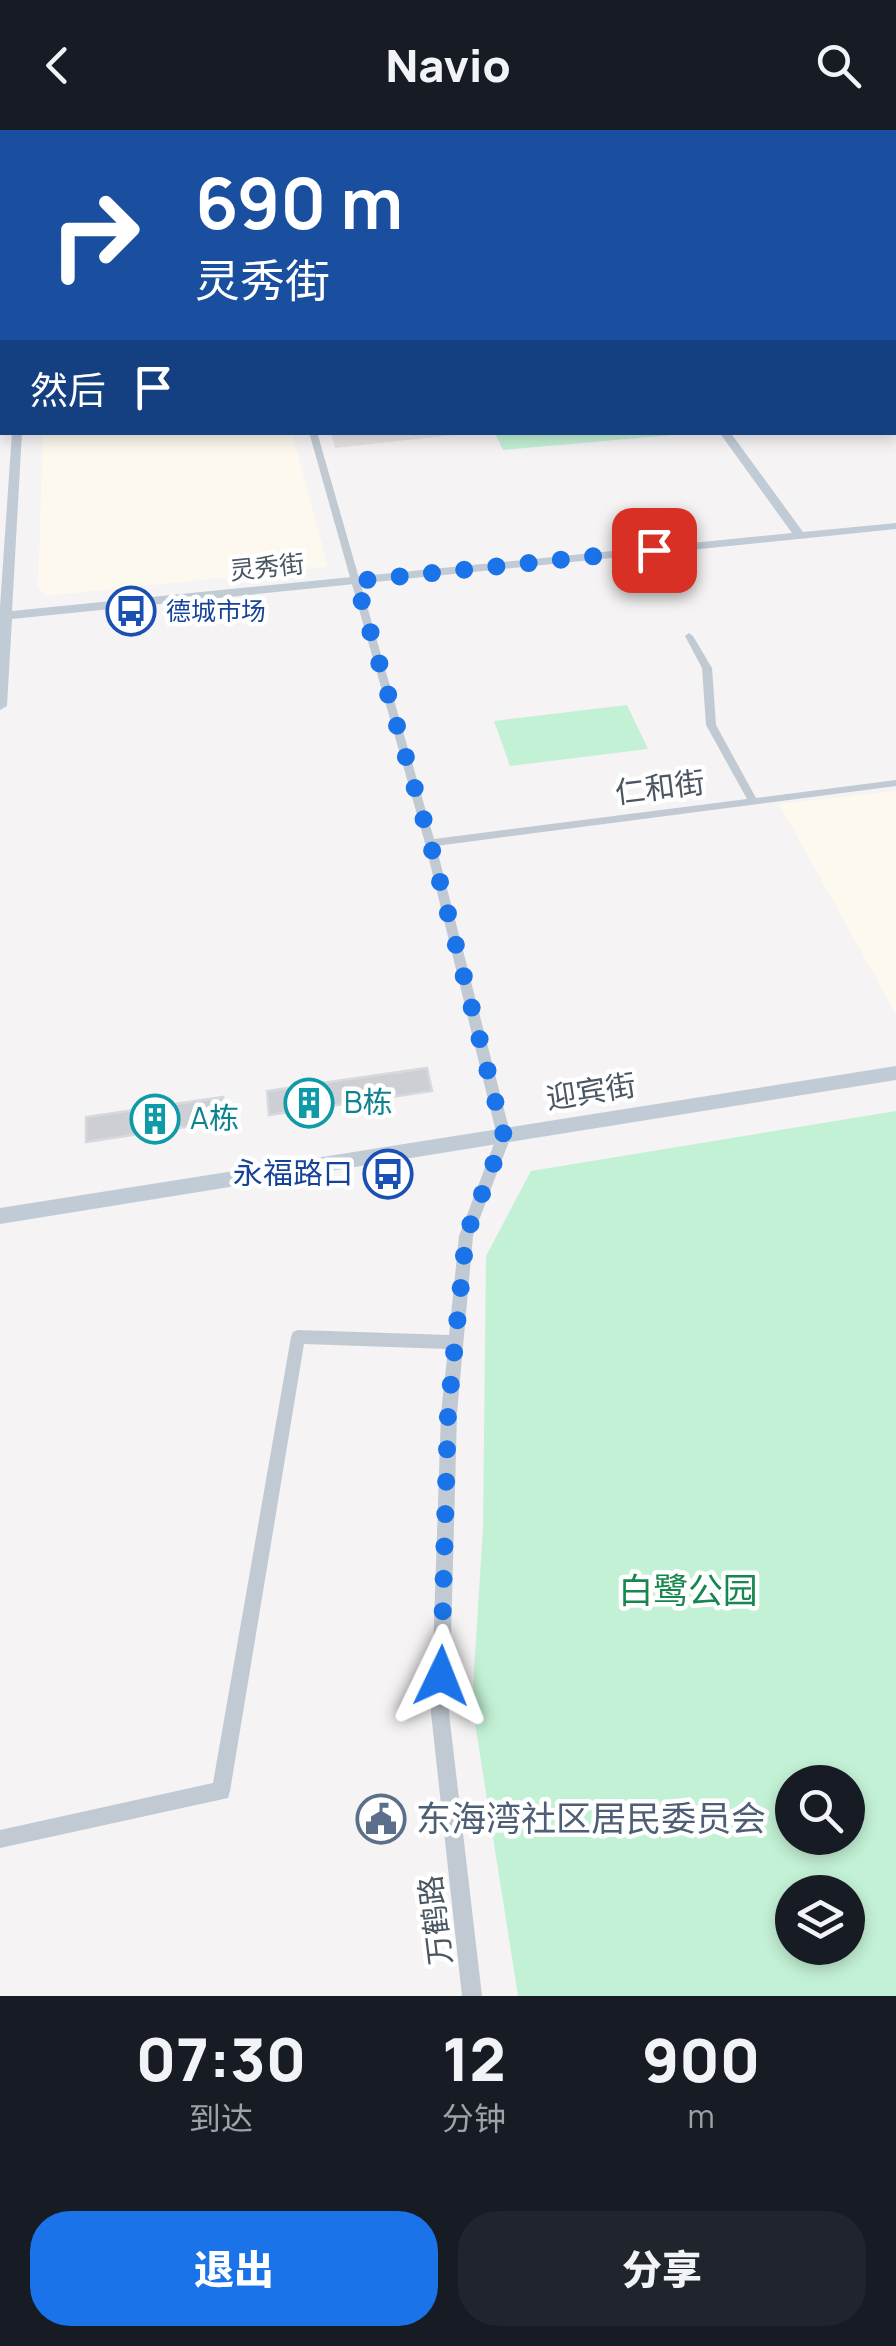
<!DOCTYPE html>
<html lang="zh">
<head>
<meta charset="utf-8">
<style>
  body { margin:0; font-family:Manrope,"Noto Sans SC",sans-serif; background:#20242c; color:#f1f3f6; height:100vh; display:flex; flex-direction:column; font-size:38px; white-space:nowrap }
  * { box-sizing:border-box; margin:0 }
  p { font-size:32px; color:#9ea1a6 }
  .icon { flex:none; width:55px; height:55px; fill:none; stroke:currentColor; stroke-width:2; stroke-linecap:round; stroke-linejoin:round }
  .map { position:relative; height:1866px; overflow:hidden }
  .sheet { display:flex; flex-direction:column; background:#171b24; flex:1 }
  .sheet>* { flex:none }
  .top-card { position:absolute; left:0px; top:0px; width:898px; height:305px; box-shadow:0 5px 15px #0003; background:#1a4fa0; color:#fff; overflow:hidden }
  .tools { position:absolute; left:775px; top:1635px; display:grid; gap:20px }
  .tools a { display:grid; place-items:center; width:90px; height:90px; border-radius:50%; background:#171b24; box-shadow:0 5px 15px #0003; font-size:50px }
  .pin { position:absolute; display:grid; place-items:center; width:85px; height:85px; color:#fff; margin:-42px; border-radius:20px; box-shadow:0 5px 15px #0006 }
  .me { position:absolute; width:110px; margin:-55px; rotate:2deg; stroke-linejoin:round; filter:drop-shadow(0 0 8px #0008) }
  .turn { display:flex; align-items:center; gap:35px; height:210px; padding:0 30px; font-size:45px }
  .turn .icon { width:130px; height:130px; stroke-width:2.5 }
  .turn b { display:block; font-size:70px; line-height:85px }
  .then { display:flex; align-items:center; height:95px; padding:0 30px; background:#0003; gap:20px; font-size:38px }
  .eta { display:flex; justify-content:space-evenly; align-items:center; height:170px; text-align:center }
  .eta b { font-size:60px; font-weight:800; line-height:70px }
  .action { display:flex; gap:20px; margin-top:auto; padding:20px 30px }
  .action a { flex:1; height:115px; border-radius:40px; background:#1a73e8; color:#fff; font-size:40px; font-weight:800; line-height:115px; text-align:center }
  .action a+a { background:#20242c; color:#f1f3f6 }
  header { display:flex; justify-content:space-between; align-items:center; height:130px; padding:0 30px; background:#171b24; font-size:45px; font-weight:800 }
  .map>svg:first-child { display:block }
  .commercial { fill:#fdf9ef }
  .education { fill:#e6e4e5 }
  .green { fill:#c3f1d5; fill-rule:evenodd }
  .building { fill:#cdcfd5; stroke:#d7d9de; stroke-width:2.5 }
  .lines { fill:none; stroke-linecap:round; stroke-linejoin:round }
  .street { fill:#c1cad2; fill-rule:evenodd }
  .secondary { fill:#c1cbd6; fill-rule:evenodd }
  .highway { fill:#8ba5c1; fill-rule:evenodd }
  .route { stroke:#1a73e8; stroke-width:18; stroke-dasharray:0 32.4 }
  .labels { text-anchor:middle; stroke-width:9; stroke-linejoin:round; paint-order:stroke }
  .far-street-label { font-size:25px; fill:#4a5661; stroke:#fff }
  .far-transit-label { font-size:25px; fill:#164399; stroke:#fff; text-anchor:start }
  .street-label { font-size:30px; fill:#4a5661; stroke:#fff }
  .culture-label { font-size:30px; fill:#0d838f; stroke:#fff; text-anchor:start }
  .transit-label { font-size:30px; fill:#164399; stroke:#fff; text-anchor:end }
  .near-park-label { font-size:35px; fill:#17864f; stroke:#fff }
  .near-service-label { font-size:35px; fill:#4e5e75; stroke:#fff; text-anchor:start }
</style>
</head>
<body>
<header><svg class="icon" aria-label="back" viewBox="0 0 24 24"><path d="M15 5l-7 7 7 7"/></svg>Navio<svg class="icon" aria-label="search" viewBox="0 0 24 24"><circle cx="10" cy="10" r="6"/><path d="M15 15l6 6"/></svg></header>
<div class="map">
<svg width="896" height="1866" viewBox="0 0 896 1866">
  <rect width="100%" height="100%" fill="#f5f3f3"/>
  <!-- commercial -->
  <path class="commercial" d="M43,303H292L328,437L45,466L38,456Z
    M896,661V884L779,674Z"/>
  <!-- education -->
  <path class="education" d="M480,302L335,318L331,303V302Z"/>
  <!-- green -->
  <path class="green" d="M695,303L503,320L495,303L695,302Z
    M627,575L648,619L510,636L494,591Z
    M896,981V1866H518L475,1593L478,1590L473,1557L483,1398L486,1126L531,1041ZM792,1652H848V1708H792ZM848,1762V1818H792V1762Z"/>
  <!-- building -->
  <path class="building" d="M427,938L432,961L269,985L267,961Z
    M223,967L225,991L86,1012V987Z"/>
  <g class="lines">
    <!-- street -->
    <path class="street" d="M737,0H742L744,2H740Z
      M895,19H896V21H895Z
      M895,186H896V201H895Z
      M0,252H2V256H0Z
      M309,302H317L434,709L747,669L706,595L702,538L685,506L689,503L693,506L712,538L716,595L756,668L896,650V656L436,716L511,1006L473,1106L457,1283L449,1583L482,1866H462L431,1583L441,1283L448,1219L304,1214L230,1661L228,1668L0,1718V1700L213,1653L291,1207L293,1202L298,1200L449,1205L459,1106L497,1006L425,713Z"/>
    <!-- secondary -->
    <path class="secondary" d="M332,0H338V2H332Z
      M499,0H506L507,2H501Z
      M895,78H896V82H895Z
      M0,91H2V95H0Z
      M12,302H22L12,481L792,403L719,302H730L803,402L896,393V399L12,489L7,576L0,580V477Z
      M896,936V950L0,1094V1078Z"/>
    <!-- highway -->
    <path class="highway" d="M0,1L5,2L2,6L0,7Z"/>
  </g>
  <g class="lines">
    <!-- route -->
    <path class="route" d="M441,1546L448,1282L466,1106L504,1006L430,712L356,451L654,420"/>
  </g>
  <!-- icons -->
  <defs>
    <g id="bus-ring" transform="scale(2.5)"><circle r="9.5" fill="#fff" stroke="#1a4fb4" stroke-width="1.5"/><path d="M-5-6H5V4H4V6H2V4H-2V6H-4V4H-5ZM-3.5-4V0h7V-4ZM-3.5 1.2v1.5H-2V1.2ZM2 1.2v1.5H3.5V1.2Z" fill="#1a4fb4"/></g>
    <g id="building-ring" transform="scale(2.5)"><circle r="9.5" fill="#fff" stroke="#0f9aa8" stroke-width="1.5"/><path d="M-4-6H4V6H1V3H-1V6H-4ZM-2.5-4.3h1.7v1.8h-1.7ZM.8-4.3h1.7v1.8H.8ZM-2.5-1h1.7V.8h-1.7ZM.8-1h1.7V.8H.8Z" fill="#0f9aa8"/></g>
    <g id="civic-ring" transform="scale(2.5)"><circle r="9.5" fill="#fff" stroke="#5c6f8a" stroke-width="1.5"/><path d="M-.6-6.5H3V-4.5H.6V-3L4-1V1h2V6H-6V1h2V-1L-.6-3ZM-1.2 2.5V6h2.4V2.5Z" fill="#5c6f8a"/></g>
  </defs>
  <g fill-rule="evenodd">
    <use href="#bus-ring" x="131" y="481"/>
    <use href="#building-ring" x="309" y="973"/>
    <use href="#building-ring" x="155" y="989"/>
    <use href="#bus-ring" x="388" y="1044"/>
    <use href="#civic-ring" x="381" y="1689"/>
  </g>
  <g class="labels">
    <!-- far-street labels -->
    <g class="far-street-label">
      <text transform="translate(267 437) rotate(-6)" y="9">灵秀街</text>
    </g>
    <!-- far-transit labels -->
    <g class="far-transit-label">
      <text x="166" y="490">德城市场</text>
    </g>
    <!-- street labels -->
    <g class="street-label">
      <text transform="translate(660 658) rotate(-7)" y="10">仁和街</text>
      <text transform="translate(591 962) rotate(-9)" y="10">迎宾街</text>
      <text transform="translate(436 1790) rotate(-97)" y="10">万鹤路</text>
    </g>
    <!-- culture labels -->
    <g class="culture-label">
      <text x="344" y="983">B栋</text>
      <text x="190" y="999">A栋</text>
    </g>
    <!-- transit labels -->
    <g class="transit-label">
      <text x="353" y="1054">永福路口</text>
    </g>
    <!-- near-park labels -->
    <g class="near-park-label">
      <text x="688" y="1473">白鹭公园</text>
    </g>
    <!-- near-service labels -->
    <g class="near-service-label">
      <text x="416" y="1701">东海湾社区居民委员会</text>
    </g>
  </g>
</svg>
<div class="tools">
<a><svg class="icon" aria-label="search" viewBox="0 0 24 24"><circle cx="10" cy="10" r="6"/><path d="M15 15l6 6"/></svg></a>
<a><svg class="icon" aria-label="layers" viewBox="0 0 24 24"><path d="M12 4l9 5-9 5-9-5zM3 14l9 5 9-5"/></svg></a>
</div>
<div class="pin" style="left:654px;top:420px;background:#d93025"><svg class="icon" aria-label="arrive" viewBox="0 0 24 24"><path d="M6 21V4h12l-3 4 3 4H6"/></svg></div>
<svg class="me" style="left:441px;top:1546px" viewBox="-20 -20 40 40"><path d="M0-17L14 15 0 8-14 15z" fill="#1a73e8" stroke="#fff" stroke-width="4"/></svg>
<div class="top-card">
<div class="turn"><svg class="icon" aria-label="right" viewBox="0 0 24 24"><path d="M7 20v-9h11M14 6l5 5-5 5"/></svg><div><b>690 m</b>灵秀街</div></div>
<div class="then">然后<svg class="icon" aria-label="arrive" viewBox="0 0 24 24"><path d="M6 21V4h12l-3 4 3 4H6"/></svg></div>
</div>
</div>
<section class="sheet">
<div class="eta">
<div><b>07:30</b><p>到达</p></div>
<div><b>12</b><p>分钟</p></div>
<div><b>900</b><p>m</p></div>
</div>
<div class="action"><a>退出</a><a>分享</a></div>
</section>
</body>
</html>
